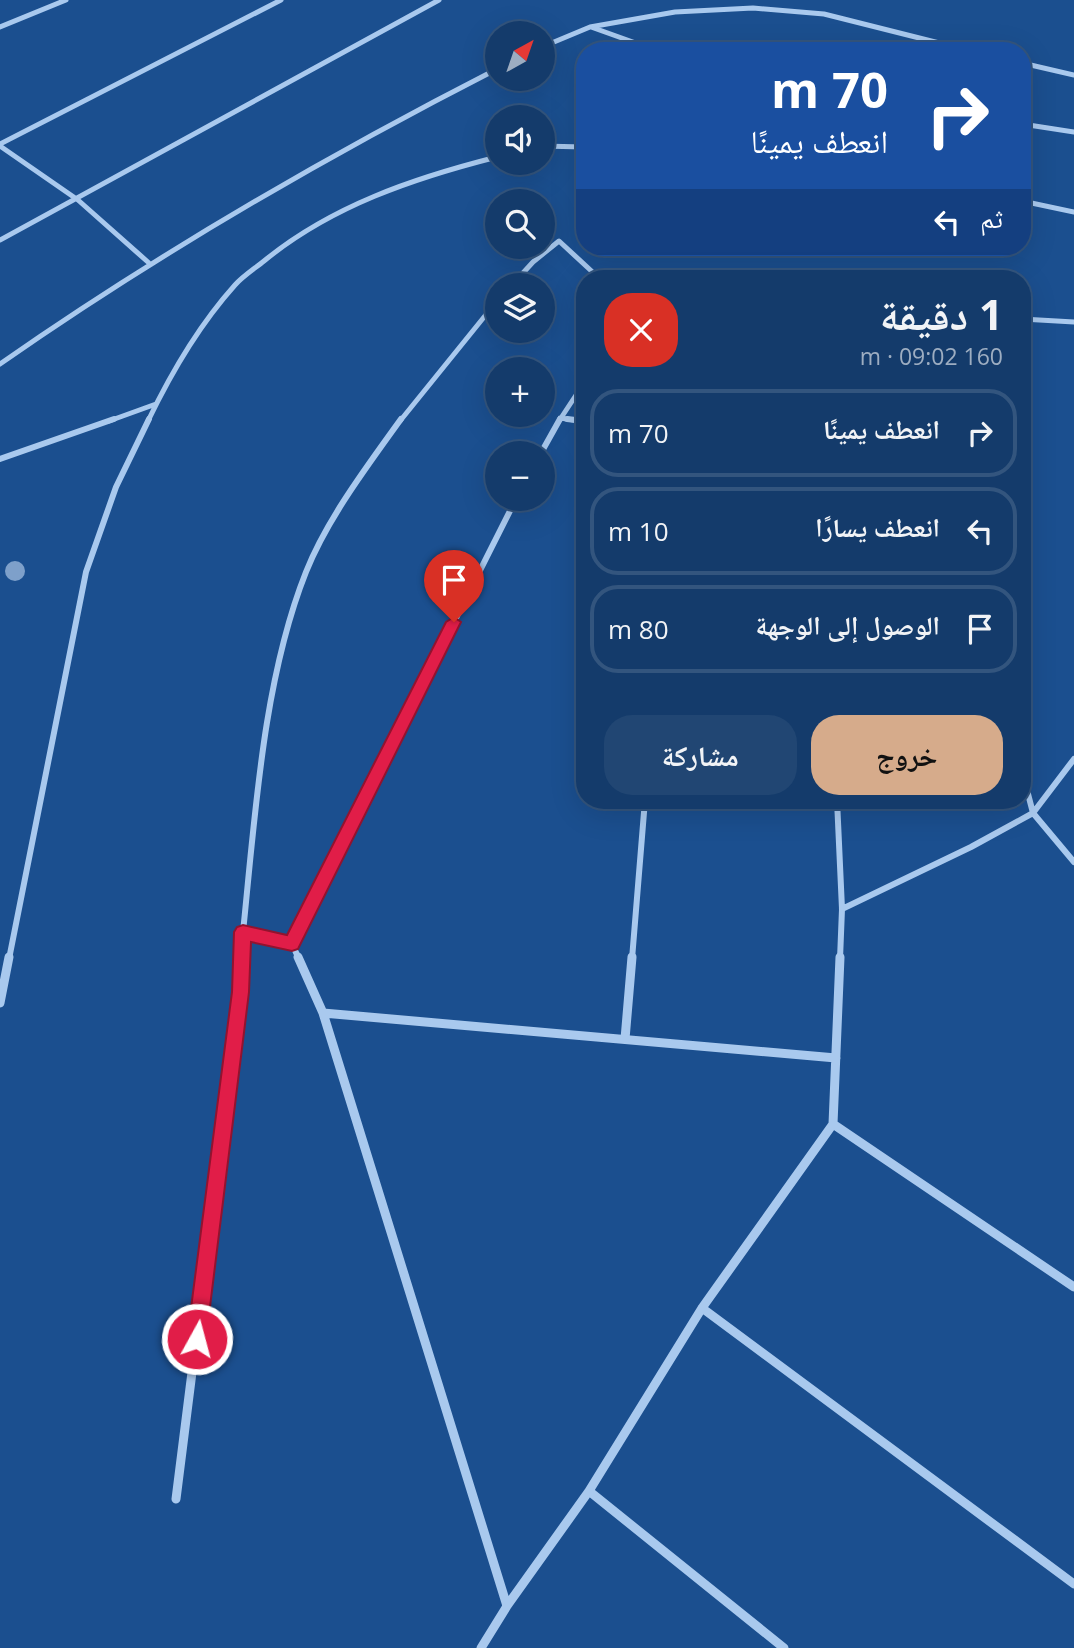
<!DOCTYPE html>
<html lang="ar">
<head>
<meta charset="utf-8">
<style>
  body { margin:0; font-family:"Open Sans","Noto Naskh Arabic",sans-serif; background:#214673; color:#f1f3f6; direction:rtl; height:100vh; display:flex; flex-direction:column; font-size:26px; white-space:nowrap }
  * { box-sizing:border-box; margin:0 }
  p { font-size:23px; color:#9dadc1 }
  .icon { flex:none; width:38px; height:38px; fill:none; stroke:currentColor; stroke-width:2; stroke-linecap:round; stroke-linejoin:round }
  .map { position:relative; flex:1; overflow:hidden; direction:ltr }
  .sheet { position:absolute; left:576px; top:270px; width:455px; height:539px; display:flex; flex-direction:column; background:#143b6b; border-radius:28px; box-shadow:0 7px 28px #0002,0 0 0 2px #33557e; direction:rtl }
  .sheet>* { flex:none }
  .top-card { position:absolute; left:576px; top:42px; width:455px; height:214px; border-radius:28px; box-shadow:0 7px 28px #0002,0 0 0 2px #33557e; direction:rtl; background:#1a4fa0; color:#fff; overflow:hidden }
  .needle { width:46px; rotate:40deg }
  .fabs { position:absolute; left:485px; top:21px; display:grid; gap:14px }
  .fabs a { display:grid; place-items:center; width:70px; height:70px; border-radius:50%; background:#143b6b; box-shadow:0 7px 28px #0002,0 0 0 2px #33557e; font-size:35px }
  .pin { position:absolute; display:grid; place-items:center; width:60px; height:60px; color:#fff; margin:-72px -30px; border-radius:50% 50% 50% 0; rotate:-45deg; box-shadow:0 0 7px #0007 }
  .pin .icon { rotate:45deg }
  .me { position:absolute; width:77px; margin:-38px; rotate:7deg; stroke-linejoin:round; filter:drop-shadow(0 0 5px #0008) }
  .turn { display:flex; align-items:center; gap:24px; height:147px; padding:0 28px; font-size:32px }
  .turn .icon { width:91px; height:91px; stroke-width:2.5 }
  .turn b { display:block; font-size:49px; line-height:60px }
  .then { display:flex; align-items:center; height:66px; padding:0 28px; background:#0003; gap:14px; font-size:26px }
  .round { display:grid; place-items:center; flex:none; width:74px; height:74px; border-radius:28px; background:#214673 }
  .summary { display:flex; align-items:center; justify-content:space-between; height:119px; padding:0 28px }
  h1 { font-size:42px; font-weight:700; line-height:52px }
  .action { display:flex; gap:14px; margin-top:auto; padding:14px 28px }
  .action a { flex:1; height:80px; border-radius:28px; background:#d6ab8b; color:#111; font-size:28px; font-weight:700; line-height:80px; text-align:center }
  .action a+a { background:#214673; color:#f1f3f6 }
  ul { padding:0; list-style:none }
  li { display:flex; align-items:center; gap:21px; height:88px; margin:0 14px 10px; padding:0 14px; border:4px solid #33557e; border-radius:28px }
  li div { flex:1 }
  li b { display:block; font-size:26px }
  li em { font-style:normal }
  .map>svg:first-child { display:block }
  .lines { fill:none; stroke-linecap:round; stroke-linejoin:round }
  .street-far2 { stroke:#a9c9ee; stroke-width:5 }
  .street-far1 { stroke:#a9c9ee; stroke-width:6 }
  .street { stroke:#a9c9ee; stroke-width:9 }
  .tree { fill:#7ea0ca }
  .route { fill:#e11d48; stroke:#92132f; stroke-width:2 }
</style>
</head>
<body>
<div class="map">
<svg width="1074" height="1648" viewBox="0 0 1074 1648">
  <rect width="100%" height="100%" fill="#1b4f8f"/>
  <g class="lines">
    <!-- street-far2 -->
    <path class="street-far2" d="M0,27L66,0
      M591,27L658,51
      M542,47L590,27L675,12L753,8L824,14L971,51
      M1022,63L1074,75
      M1022,124L1074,132
      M0,144L281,0
      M0,146L78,200L149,263
      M542,146L584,147
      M1022,201L1074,212
      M0,240L439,0
      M512,285L533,262L559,241L599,278
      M1022,319L1074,322
      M0,364C159,253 325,157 497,69
      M560,418L581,421
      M109,421L156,404
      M148,421C171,373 200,324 235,285C243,276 254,269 264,261C331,206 414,178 497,157
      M400,421L497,301
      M559,421L584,383"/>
    <!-- street-far1 -->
    <path class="street-far1" d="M567,419L584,421
      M541,453L560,419
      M0,459L114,419
      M1022,771L1033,813L1074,862
      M837,800L842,909L840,959
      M842,909L971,847L1033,813L1074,759
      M243,932C255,817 263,680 306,572C327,519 368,465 401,419
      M292,944L299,959
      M9,959L86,572L116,487L149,419
      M242,959L243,932L292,944L516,499
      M632,959L645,800"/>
    <!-- street -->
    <path class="street" d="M298,957L323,1013L507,1606
      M0,1003L9,957
      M323,1013L836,1058
      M625,1039L632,957
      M833,1124L1074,1287
      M702,1308L1074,1584
      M589,1491L784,1648
      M176,1499L240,992L242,957
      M481,1648L507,1606L589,1491L702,1308L833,1124L840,957"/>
  </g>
  <!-- trees -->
  <circle class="tree" cx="15" cy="571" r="10"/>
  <!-- route -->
  <path class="route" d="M454,617L461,622L298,949L292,951L251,942L249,992L206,1339L203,1346L197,1348L190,1346L187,1339L232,992L234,932L237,927L243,925L287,935L446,622Z"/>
</svg>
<div class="fabs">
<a><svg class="needle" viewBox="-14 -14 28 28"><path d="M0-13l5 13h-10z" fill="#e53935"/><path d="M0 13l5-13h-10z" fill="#9dadc1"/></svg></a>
<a><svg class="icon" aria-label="sound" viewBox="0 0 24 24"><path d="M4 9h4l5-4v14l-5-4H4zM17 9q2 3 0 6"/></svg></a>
<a><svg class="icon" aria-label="search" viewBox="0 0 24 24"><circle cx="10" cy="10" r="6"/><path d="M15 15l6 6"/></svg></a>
<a><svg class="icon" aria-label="layers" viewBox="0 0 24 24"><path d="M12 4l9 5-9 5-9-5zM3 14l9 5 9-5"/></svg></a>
<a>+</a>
<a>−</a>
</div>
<div class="pin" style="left:454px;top:622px;background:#d93025"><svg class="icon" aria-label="arrive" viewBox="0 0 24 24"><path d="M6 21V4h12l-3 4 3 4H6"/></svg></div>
<svg class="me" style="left:197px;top:1339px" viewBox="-20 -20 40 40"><circle r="17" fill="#e11d48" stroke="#fff" stroke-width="3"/><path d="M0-11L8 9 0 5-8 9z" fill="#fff"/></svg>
<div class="top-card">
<div class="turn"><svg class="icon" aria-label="right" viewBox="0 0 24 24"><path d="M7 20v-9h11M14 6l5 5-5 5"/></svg><div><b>70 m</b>انعطف يمينًا</div></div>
<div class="then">ثم<svg class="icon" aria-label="left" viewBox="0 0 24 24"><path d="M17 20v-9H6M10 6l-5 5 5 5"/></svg></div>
</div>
<section class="sheet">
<div class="summary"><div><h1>1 دقيقة</h1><p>160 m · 09:02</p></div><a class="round" style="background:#d93025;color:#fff"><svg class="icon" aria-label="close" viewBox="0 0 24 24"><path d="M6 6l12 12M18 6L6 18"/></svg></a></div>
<ul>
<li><svg class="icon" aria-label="right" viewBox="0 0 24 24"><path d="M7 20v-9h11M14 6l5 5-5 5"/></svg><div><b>انعطف يمينًا</b></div><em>70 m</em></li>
<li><svg class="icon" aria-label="left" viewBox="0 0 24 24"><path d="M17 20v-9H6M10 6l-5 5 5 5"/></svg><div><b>انعطف يسارًا</b></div><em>10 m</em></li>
<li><svg class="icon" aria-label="arrive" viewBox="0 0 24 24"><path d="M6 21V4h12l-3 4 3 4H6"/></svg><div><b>الوصول إلى الوجهة</b></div><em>80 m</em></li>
</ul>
<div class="action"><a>خروج</a><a>مشاركة</a></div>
</section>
</div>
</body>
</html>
